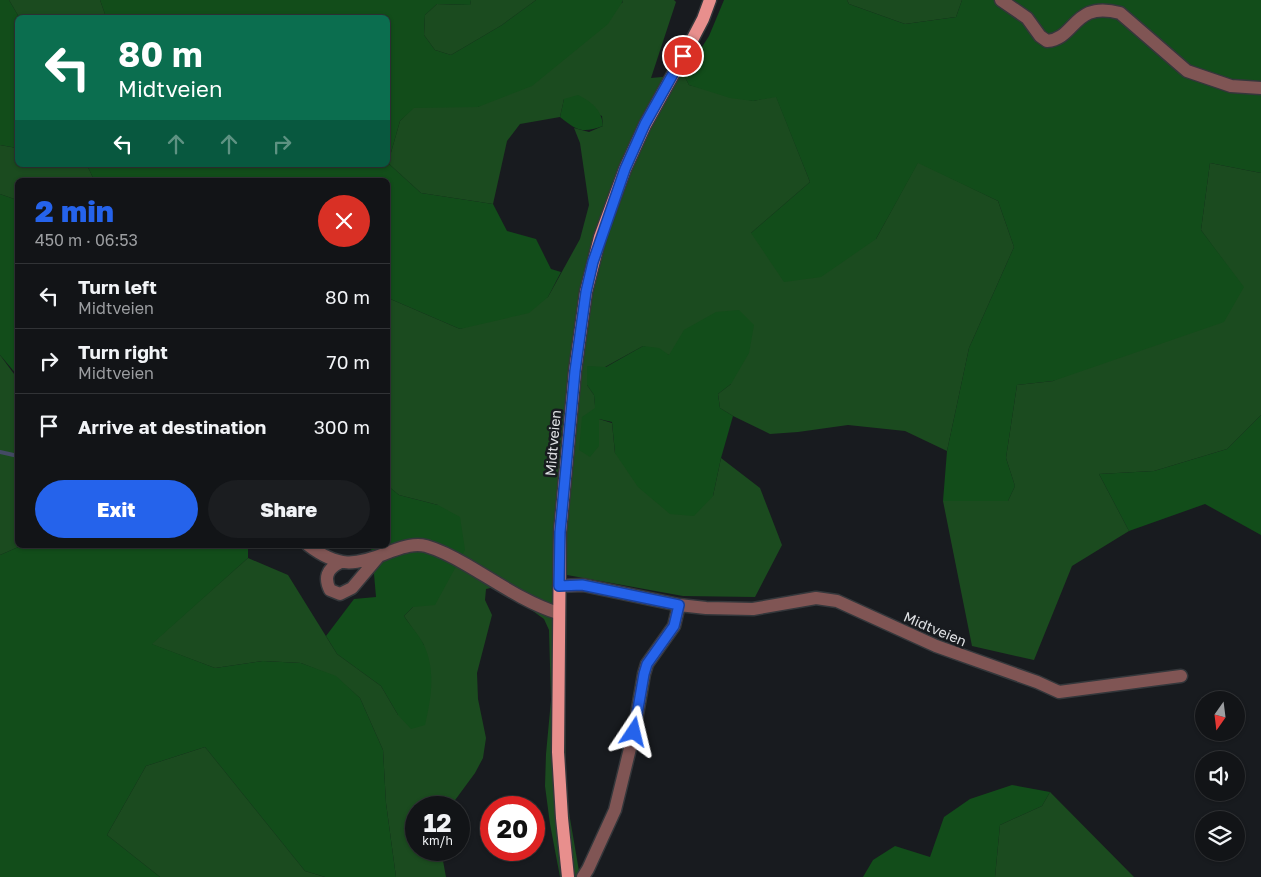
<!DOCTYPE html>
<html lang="en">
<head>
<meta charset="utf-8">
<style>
  body { margin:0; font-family:"Golos Text",sans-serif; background:#1b1d20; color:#f1f3f6; height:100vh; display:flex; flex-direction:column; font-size:19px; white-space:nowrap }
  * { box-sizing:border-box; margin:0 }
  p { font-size:16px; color:#9c9ea1 }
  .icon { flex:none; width:28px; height:28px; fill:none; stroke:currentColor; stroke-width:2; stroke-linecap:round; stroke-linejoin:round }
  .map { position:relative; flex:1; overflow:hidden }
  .side { position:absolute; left:15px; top:178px; width:375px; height:370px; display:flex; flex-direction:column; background:#121417; border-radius:8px; box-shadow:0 1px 4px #0004,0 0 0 1px #313336 }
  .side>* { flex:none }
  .hud { position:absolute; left:15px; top:15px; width:375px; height:152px; border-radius:8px; box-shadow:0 1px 4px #0004,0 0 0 1px #313336; background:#0b6e4f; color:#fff; overflow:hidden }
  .needle { width:32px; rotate:194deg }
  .fabs { position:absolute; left:1195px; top:691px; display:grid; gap:10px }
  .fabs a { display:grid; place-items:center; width:50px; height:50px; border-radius:50%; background:#121417; box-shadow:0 1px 4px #0004,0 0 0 1px #313336; font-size:25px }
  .speed { position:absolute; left:405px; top:796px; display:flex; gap:10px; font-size:25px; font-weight:700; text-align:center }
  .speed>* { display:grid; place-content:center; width:65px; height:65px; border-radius:50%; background:#121417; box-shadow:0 1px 4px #0004,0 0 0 1px #313336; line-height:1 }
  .speed small { font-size:12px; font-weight:400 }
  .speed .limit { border:8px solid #d22; background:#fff; color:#111 }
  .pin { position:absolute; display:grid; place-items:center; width:42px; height:42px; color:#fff; margin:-21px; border:2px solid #fff; border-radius:50%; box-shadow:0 1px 5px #0007 }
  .me { position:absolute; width:55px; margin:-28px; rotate:10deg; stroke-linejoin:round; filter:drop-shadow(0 0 4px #0008) }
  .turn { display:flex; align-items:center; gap:18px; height:105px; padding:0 20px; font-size:22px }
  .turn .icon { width:65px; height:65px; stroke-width:2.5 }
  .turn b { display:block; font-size:35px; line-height:42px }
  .lanes { display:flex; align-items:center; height:48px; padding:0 20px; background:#0003; justify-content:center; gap:25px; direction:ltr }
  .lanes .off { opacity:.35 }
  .round { display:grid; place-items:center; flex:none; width:52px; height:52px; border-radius:26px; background:#1b1d20 }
  .headline { display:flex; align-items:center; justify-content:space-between; height:85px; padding:0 20px }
  h1 { font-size:30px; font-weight:800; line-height:38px; color:#2563eb }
  .cta { display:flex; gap:10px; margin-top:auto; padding:10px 20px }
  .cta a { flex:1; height:58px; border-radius:30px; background:#2563eb; color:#fff; font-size:20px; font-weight:800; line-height:58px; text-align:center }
  .cta a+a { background:#1b1d20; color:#f1f3f6 }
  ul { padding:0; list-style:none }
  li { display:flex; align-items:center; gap:15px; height:65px; padding:0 20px; border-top:1px solid #313336 }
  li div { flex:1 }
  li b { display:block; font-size:19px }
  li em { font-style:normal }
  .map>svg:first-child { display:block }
  .green { fill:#1b4b1f }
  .forest { fill:#124d1a }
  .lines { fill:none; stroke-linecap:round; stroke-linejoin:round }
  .stream { stroke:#434a64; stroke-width:4 }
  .minor-casing { stroke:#34373b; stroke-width:15 }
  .major-casing { stroke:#34373b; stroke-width:15 }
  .minor { stroke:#805554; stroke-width:12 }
  .major { stroke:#e88f8d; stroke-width:12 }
  .route-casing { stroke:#184099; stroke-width:12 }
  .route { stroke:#2563eb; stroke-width:9 }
  .labels { text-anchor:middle; stroke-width:5; stroke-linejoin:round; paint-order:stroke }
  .street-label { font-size:14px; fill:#e0e2e5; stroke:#181b1f }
</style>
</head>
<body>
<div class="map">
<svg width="1261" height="877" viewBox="0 0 1261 877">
  <rect width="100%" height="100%" fill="#181b1f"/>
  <!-- green -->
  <path class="green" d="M9,0H100L106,17H19Z
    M471,0H536L502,25L451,55L435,50L424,35L425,15L437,4L470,5Z
    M622,0H674L676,2L651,78L684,75L689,85L753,101L776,96L810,182L751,233L876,239L918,162L998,201L1014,247L969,348L947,451L905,431L848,425L798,432L770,434L733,416L720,408L718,394L731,384L669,355L643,346L605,367L587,385L594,395L599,446V419L612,423L615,453L713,496L721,458L760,488L782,545L755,597L683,596L567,575L564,616L566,795L580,877H560L550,824L545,786L546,754L551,700L549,630L544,619L523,604L495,587L486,589L485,600L492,615L477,673L478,699L486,738L483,758L475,773L450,807L416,808V850H441L446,877H396L386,803L383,750L360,698L336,677L301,663L263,661L215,668L151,644L248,558L288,575L337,654L381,686L398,715L424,645L404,616L413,607L438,505L399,495L388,486V298L460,329L548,297L580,239L589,205L580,143L574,128L589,132L603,126L602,116L564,99L560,117L520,124L507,141L493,204L421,193L388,163L400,121L414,107H478L623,2Z
    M847,0H962L956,17L905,24L849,4Z
    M0,145L17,148L18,165H87L94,180H18L17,200L0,194Z
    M1210,163L1261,173V415L1227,449L1154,471L1099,474L1129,531L1072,566L1034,660L972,646L943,501H1008L1015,486L1006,458L1017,385L1053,381L1243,287L1201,230Z
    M0,355L17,378L18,545H23L0,555Z
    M205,747L305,871L325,877H160L107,835L146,766Z
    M1050,792L1134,877H995L1000,825L1042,806Z"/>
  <!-- forest -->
  <path class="forest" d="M0,0H9L19,17L18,18L17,148L0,145Z
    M100,0H471L470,5L437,4L425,15L424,35L435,50L451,55L502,25L536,0H622L623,1L608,24L532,86L478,107L414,108L400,121L388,163L421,193L493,204L507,231L536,239L551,269L561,272L548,297L529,313L460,329L388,298V180H94L87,165H388V18L106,17Z
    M724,0H847L849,4L905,24L956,17L962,0H1261V173L1210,163L1201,230L1244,287L1224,322L1053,381L1017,385L1006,458L1015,486L1008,501H943L947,451L969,348L1014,247L998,201L918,163L876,239L821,277L784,282L751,233L810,182L776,97L753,101L730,98L689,85L684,75L709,36Z
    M578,95C592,102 602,110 603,126C582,134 576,130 560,117L564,99Z
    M0,194L17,200V375L0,355Z
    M739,310L754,325L749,353L731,384L718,394L720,408L733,416L721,458L713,496L694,516L670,514L638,487L615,453L612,422L599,419V446L590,457L579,450L582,417L595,408L594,395L587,385V366L606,367L643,346L659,348L669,355L684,330L716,312Z
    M1261,415V535L1205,504L1129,531L1099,474L1154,471L1227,449Z
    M388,486L399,495L438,505L460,517L465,550L435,605L413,607L404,616C410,625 419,635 424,645C436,672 431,698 425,725L411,729L398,715L381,686L337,654L326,636L354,599L376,597L372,551L369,545H388Z
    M23,545H248V558L152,644L215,668L263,661L301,663L336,676L360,698L383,750L386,803L396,877H325L305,871L205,747L146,766L107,835L160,877H0V555Z
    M1012,785L1050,792L1042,806L1000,825L995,877H863L873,860L895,846L930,857L944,817L970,799Z"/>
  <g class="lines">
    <!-- stream -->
    <path class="stream" d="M0,452L18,456"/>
    <!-- minor casing -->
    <g class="minor-casing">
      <path id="minor" d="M1001,0L1027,18L1040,36L1047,41C1076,39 1073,0 1120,13L1187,71L1231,86L1261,88
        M308,545C338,568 355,566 389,552C401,548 413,543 426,546C440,550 455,558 467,565C496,582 526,603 558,613
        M339,563C327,569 324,578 330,590L340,594L352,588L379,556
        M559,586L583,585L679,605L706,608L753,609L816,598L837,601L936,646L1037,682L1059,692L1181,676
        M583,877L588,869L615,810L634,732L644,674L647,664L674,626L679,605"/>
    </g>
    <!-- major casing -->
    <g class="major-casing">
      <path id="major" d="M568,877L562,818L558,752L560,532L575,371L586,292L600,237L625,169L645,125L691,42L703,19L710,0"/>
    </g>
    <!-- minor -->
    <use href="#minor" class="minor"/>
    <!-- major -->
    <use href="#major" class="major"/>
  </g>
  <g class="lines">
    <!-- route casing -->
    <g class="route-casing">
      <path id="route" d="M634,732L644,674L647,664L674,626L679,605L582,585L559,586L560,532L575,371L586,292L593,262L625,169L645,124L683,56"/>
    </g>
    <!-- route -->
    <use href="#route" class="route"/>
  </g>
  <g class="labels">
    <!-- street labels -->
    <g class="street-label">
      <text transform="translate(553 443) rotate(-85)" y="5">Midtveien</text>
      <text transform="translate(935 629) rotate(23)" y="5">Midtveien</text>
    </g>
  </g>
</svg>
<div class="fabs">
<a><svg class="needle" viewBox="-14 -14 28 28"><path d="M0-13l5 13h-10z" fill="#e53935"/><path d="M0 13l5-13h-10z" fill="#9c9ea1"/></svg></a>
<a><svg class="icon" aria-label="sound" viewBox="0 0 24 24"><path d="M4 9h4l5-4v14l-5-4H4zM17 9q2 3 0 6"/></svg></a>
<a><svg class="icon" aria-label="layers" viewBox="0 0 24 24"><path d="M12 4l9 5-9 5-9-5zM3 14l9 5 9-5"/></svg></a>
</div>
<div class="speed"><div>12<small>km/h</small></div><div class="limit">20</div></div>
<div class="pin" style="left:683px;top:56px;background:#d93025"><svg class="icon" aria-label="arrive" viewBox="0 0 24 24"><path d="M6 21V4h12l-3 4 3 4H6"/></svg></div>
<svg class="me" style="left:634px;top:732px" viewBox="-20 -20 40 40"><path d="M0-17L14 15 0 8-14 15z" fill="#2563eb" stroke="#fff" stroke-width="4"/></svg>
<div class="hud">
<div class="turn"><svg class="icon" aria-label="left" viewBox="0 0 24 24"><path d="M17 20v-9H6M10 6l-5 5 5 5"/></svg><div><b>80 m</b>Midtveien</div></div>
<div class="lanes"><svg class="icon" aria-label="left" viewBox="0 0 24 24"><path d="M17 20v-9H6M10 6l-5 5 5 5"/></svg><svg class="icon off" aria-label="ahead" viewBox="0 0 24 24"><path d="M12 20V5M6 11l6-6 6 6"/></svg><svg class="icon off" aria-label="ahead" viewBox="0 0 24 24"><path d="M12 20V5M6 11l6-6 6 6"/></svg><svg class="icon off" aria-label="right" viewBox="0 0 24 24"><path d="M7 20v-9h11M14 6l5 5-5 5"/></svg></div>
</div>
<section class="side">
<div class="headline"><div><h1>2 min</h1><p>450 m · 06:53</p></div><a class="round" style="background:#d93025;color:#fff"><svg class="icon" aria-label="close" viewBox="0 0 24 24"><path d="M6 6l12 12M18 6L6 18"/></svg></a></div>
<ul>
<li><svg class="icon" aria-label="left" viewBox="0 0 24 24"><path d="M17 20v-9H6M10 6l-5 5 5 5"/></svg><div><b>Turn left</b><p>Midtveien</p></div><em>80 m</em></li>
<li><svg class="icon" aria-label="right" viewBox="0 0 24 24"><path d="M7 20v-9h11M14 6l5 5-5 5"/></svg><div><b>Turn right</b><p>Midtveien</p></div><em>70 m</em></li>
<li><svg class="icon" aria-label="arrive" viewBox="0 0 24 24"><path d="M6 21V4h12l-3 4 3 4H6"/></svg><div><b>Arrive at destination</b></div><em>300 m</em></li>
</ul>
<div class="cta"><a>Exit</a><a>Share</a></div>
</section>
</div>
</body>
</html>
